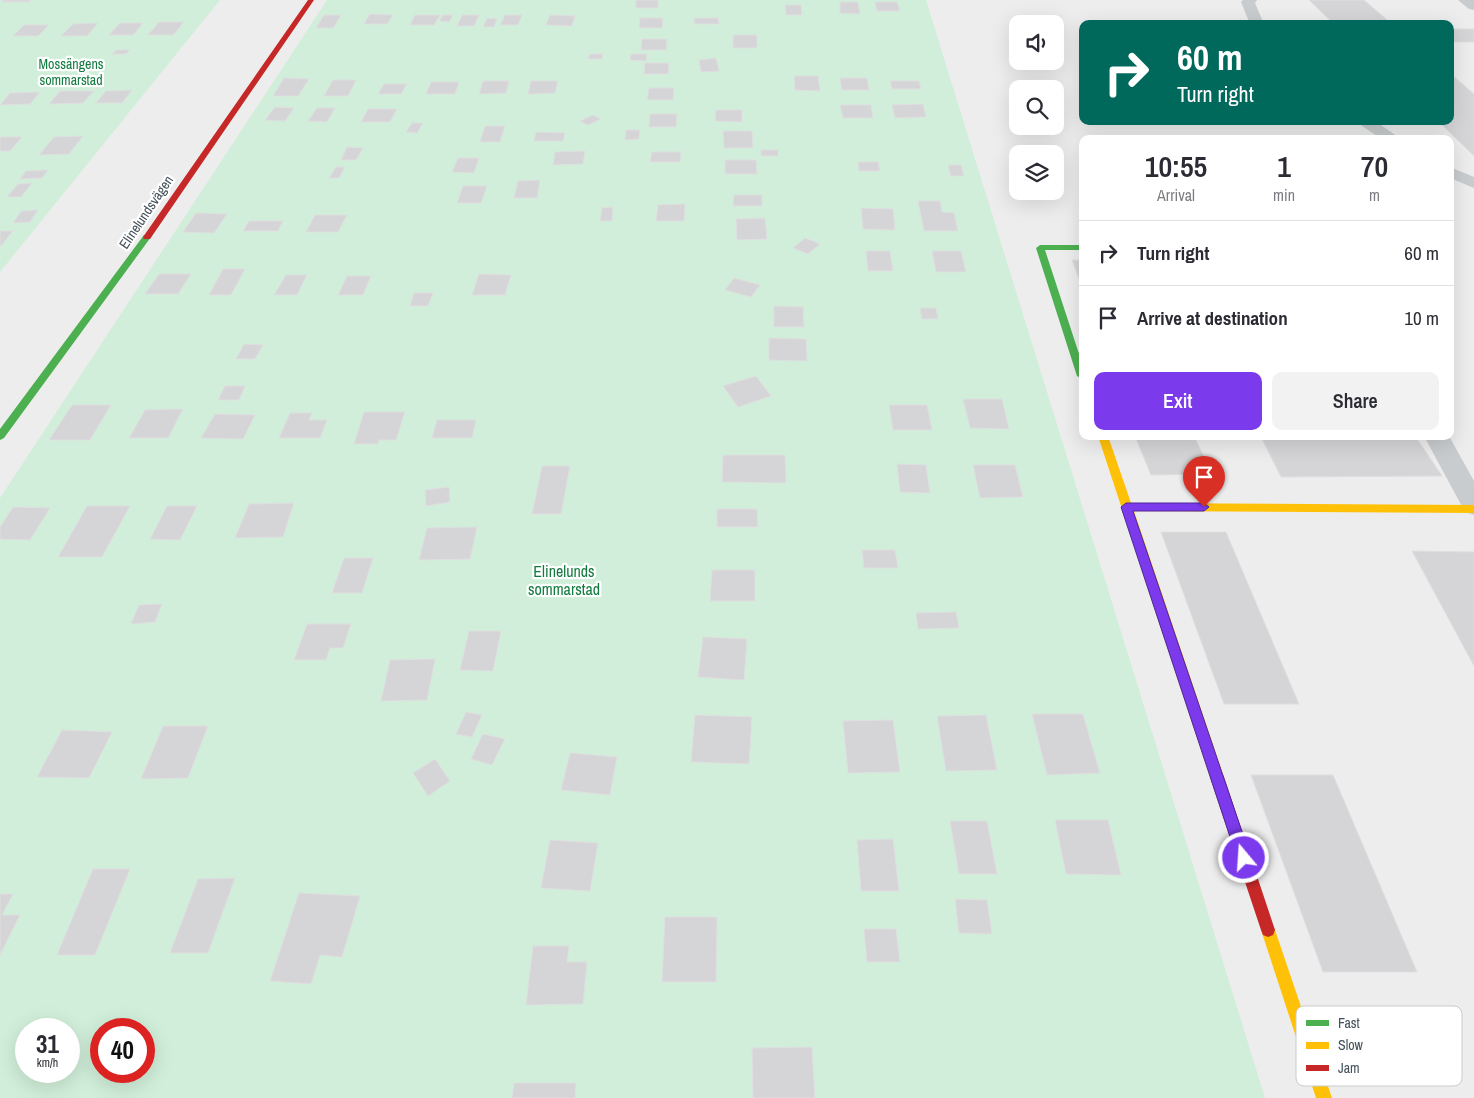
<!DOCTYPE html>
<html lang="en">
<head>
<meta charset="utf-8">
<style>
  body { margin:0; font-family:"Archivo Narrow",sans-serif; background:#f2f2f3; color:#2b2b33; height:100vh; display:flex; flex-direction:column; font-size:19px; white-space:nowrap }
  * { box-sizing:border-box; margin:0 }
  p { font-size:16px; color:#7c7c81 }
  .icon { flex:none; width:28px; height:28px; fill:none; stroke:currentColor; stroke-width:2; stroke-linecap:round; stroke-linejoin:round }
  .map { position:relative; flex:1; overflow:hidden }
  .drawer { position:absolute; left:1079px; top:135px; width:375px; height:305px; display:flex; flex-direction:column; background:#fff; border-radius:10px; box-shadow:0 5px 20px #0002 }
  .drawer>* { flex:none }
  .banner { position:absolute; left:1079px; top:20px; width:375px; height:105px; border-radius:10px; box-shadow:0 5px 20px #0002; background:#00695c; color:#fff; overflow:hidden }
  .fabs { position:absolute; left:1009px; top:15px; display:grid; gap:10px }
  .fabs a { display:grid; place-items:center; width:55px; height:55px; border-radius:10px; background:#fff; box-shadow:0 5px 20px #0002; font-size:25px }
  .speed { position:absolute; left:15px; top:1018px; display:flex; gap:10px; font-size:25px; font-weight:700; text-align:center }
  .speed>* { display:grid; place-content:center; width:65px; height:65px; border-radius:50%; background:#fff; box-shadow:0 5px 20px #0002; line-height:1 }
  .speed small { font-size:12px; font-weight:400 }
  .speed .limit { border:8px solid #d22; background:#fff; color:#111 }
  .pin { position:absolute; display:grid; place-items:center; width:42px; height:42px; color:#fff; margin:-51px -21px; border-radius:50% 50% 50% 0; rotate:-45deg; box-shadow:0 0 5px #0007 }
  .pin .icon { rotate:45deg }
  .me { position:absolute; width:55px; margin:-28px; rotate:342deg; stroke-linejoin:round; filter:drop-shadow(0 0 4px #0008) }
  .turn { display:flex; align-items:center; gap:18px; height:105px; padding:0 15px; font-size:22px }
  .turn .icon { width:65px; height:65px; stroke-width:2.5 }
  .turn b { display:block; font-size:35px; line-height:42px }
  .eta { display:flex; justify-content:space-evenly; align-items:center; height:85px; text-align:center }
  .eta b { font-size:30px; font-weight:600; line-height:35px }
  .action { display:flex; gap:10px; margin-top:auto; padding:10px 15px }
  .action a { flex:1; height:58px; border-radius:10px; background:#7c3aed; color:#fff; font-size:20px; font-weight:600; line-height:58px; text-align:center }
  .action a+a { background:#f2f2f3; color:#2b2b33 }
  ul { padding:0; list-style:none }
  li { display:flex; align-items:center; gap:15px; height:65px; padding:0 15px; border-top:1px solid #e1e1e2 }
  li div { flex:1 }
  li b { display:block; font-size:19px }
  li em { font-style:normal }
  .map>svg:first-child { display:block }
  .green { fill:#d0eed9; fill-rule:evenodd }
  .building { fill:#d5d5d7; stroke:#dfdfe0 }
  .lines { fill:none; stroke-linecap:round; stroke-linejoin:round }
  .lane { fill:#c9ccce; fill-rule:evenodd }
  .street { fill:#c9ccce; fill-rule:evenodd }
  .fast { fill:#4caf50; fill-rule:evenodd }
  .slow { fill:#ffc107; fill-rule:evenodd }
  .jam { fill:#c62828; fill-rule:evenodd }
  .route { fill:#7c3aed; stroke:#51269a }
  .labels { text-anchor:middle; stroke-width:4.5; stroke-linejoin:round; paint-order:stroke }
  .far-park-label { font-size:14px; fill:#147b40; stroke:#fff }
  .far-street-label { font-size:14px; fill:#44515a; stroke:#fff }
  .park-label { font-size:16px; fill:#147b40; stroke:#fff }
  .key { fill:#fff; stroke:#c7cbce; stroke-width:1 }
  .key-label { font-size:14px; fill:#44515a }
</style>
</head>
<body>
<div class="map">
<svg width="1474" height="1098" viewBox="0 0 1474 1098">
  <rect width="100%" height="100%" fill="#eeeded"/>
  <!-- green -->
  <path class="green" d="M0,0H220L0,272Z
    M327,0H926L1265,1098H0V498ZM26,1029H69V1071H26ZM101,1029H144V1071H101Z"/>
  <!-- building -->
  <path class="building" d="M4,0H31L29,2H1Z
    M636,0H658V8H636Z
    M1309,0H1364L1392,24H1334Z
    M840,2H858L860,14L840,13Z
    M875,2H897L900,11H877Z
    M785,5H801L802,15H786Z
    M370,14L393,15L387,24H364Z
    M324,15H341L333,28H316Z
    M415,15H440L434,25H410Z
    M443,15H453L449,22L439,21Z
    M462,15H479L474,26H457Z
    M505,15H522L518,25H500Z
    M550,15L575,16L572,26L546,25Z
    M487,18L497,19L494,27H483Z
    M640,18H663L662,28H639Z
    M694,18H718L719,24H695Z
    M159,22H184L173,35H148Z
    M98,23L87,36H61L73,24Z
    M120,23H143L133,35H109Z
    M24,25H49L38,36H13Z
    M1450,29H1474V42H1450Z
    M733,35H757V48H733Z
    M642,39H667L666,50H641Z
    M117,50H130L126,54H112Z
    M590,54H603L602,59H588Z
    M631,54H647L646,61L630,60Z
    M716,58L719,71L701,72L699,60Z
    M645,63H669L668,74H644Z
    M1450,73L1474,94V156L1438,121H1450Z
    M794,76H818L820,91L795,90Z
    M284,78L309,79L298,96H273Z
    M840,78H867L869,90H842Z
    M333,80H356L348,96H324Z
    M483,81H509L506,93L479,94Z
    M531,81H558L555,93L528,94Z
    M890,81H919L921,89H892Z
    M431,82H459L455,94H426Z
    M384,84H407L401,94H378Z
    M649,88H674L673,100H647Z
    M132,90L122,103H96L106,91Z
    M60,91H94L83,103L49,104Z
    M40,92L30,104L0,105L10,93Z
    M923,104L926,117L895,118L892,105Z
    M840,105H871L873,118H843Z
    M275,107L294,108L285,121L265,120Z
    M317,108H335L327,122L308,121Z
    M368,109H397L390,122H361Z
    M716,110H742V122L715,121Z
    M650,114H677L676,127H649Z
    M593,115L601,119L588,125L580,121Z
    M412,123H423L417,133L406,132Z
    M485,126H505L500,142H480Z
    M626,130H640L639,139L625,140Z
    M723,131H752L753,148H724Z
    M536,132L565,133L563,141H534Z
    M83,136L69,154L39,155L54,137Z
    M0,137H22L10,151H0Z
    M347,147L363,148L356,160H341Z
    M761,150H778V156H761Z
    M585,151L583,164L553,165L555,152Z
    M652,152H681L680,162H650Z
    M458,158H479L474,173L452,172Z
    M725,160H756L757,174H725Z
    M858,162H878L880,171H859Z
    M948,165H961L964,176H951Z
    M336,167H345L339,178H329Z
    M48,170L42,178L20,179L26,171Z
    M540,180L537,198H514L518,181Z
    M32,183L21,197H7L18,184Z
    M463,186H487L481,203H457Z
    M734,195H762V206H733Z
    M918,201H940L942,212L954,213L958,231H924Z
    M685,204L684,221H656L658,205Z
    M613,207L612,221H600L602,208Z
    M861,208L893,209L895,230L863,229Z
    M38,210L30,222L13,223L21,211Z
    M196,213L227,214L214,233L183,232Z
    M315,215H347L338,232H306Z
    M765,218L767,239L737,240L736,219Z
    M249,221H283L278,231H243Z
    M0,231H13L0,247Z
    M805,238L820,244L808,254L793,248Z
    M866,251H890L893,271H868Z
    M932,251H961L966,272H936Z
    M1072,260H1082V287Z
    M223,269H245L231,295H209Z
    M159,274H191L178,294H145Z
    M479,274L511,275L505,295H472Z
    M286,275H307L297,295H274Z
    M347,276H371L363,295H338Z
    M734,278L760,285L751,297L725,290Z
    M414,293H433L428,306H410Z
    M774,306L803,307L804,327H774Z
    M920,308H936L938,319H922Z
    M769,338L806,339L807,361L769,360Z
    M244,344L263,345L255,359H236Z
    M756,376L771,396L738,407L723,386Z
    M225,386H245L239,400H218Z
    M963,399H1002L1009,429L970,428Z
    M72,405H111L90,440H49Z
    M889,405H927L932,430H893Z
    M183,409L168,438H129L145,410Z
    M364,412H405L396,440H379L378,444H354Z
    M290,413H312L309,420H327L320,438H279Z
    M215,414L255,415L243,439L201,438Z
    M437,420H476L472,438H432Z
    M1135,436H1194L1212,474L1151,475Z
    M1261,437H1416L1442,476L1281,477Z
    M723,455H785L786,483L722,482Z
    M897,464L926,465L930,493L900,492Z
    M973,465H1015L1023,497L980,498Z
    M542,466H570L561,514H532Z
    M449,487L450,502L426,506L425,490Z
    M294,503L283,537L235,538L249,504Z
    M87,506H130L102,557H58Z
    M167,506H197L180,540L150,539Z
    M13,507L50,508L30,540L0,539V527Z
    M717,509H757L758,527H717Z
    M477,527L470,559L419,560L427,528Z
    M1161,532H1226L1299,704H1224Z
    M862,550H895L898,568H864Z
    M1412,551L1474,552V666Z
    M344,558H373L362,593H332Z
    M712,570H755V601H710Z
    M162,604L155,622L131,624L139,605Z
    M956,612L959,628L918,629L916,613Z
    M307,624H351L343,648H330L326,660H294Z
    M469,631H501L493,671L460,670Z
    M703,637L747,639L744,680L698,677Z
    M435,659L427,700L381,701L390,660Z
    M466,712L482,715L472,737L456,734Z
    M1032,714H1083L1100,773L1047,775Z
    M695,715L752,717L749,764L691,762Z
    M986,715L997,770L946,771L937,716Z
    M893,720L900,772L848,773L843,721Z
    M163,726H208L188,778L141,779Z
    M62,730L112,732L89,778L37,777Z
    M483,734L505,739L492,765L471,759Z
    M570,753L617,757L610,795L561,790Z
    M435,759L450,781L428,796L413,773Z
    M1251,775H1333L1417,972H1323Z
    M1055,820H1108L1121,875L1066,874Z
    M950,821H987L997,874H959Z
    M893,839L899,891H861L857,840Z
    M550,840L598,843L590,891L541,888Z
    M93,869H130L95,955H57Z
    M235,878L208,953H170L198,879Z
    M299,893L360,896L342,957L320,955L311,984L270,981Z
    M0,894H13L2,915H20L0,955Z
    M955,899L987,900L992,934L959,933Z
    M665,917H717L716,982H662Z
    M864,929H896L900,962H867Z
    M533,946H569L567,962H587L583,1004L526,1005Z
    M812,1047L815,1098H753L752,1048Z
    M514,1083H576L575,1098H512Z"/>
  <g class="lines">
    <!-- lane -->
    <path class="lane" d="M1243,0H1257L1255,3L1264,24H1250L1241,2Z
      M1355,121H1375L1401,139H1381Z
      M1450,167L1474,177V188L1450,178Z"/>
    <!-- street -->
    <path class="street" d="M1458,0H1474V10L1469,9Z
      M1424,436H1449L1474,481V515L1465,512Z"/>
    <!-- fast -->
    <path class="fast" d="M144,235H147L151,237L4,438L0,440V429Z
      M1040,245H1082V250H1045L1082,363V379L1077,376L1036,248Z"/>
    <!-- slow -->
    <path class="slow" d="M1098,436H1108L1131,503L1474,505V513L1134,511L1224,777L1222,781L1217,783L1212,781L1210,777Z
      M1268,923L1273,925L1275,930L1332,1098H1316L1261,930L1263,925Z"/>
    <!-- jam -->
    <path class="jam" d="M308,0H314L150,239H144L143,237Z
      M1217,771L1222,773L1224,777L1275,930L1273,935L1268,937L1263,935L1261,930L1210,777L1212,773Z"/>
  </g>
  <!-- route -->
  <path class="route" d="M1126,503H1204L1209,507L1204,511H1133L1251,858L1249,863L1244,865L1239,863L1237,858L1121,507Z"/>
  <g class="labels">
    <!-- far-park labels -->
    <g class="far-park-label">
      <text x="71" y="69">Mossängens<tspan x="71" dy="16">sommarstad</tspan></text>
    </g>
    <!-- far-street labels -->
    <g class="far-street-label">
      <text transform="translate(146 212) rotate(-56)" y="5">Elinelundsvägen</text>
    </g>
    <!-- park labels -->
    <g class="park-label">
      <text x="564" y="577">Elinelunds<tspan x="564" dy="18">sommarstad</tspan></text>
    </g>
  </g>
  <!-- legend -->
  <rect x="1296" y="1006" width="166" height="80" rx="8" class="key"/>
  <rect x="1306" y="1020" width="23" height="6" fill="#4caf50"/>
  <rect x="1306" y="1042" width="23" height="7" fill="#ffc107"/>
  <rect x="1306" y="1065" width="23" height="6" fill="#c62828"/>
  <g class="key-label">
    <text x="1338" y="1028">Fast</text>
    <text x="1338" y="1050">Slow</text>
    <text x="1338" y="1073">Jam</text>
  </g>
</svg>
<div class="fabs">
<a><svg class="icon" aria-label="sound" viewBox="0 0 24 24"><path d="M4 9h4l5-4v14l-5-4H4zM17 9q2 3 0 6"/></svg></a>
<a><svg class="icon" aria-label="search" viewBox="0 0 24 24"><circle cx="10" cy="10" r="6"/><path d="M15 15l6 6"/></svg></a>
<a><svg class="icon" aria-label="layers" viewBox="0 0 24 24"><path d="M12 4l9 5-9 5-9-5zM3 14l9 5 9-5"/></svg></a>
</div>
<div class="speed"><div>31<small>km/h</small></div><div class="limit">40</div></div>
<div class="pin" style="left:1204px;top:507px;background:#d93025"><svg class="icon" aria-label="arrive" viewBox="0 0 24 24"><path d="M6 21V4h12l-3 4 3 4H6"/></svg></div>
<svg class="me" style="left:1244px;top:858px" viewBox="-20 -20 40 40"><circle r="17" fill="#7c3aed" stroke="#fff" stroke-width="3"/><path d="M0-11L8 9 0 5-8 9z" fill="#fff"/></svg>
<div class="banner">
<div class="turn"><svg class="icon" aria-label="right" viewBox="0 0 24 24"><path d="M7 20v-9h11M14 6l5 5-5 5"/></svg><div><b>60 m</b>Turn right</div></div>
</div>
<section class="drawer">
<div class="eta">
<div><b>10:55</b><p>Arrival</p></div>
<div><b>1</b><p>min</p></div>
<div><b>70</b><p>m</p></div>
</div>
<ul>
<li><svg class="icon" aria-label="right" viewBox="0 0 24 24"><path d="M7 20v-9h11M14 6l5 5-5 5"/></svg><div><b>Turn right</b></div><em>60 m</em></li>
<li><svg class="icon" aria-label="arrive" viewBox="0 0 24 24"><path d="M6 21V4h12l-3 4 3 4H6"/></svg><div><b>Arrive at destination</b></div><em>10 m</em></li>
</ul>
<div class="action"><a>Exit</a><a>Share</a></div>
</section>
</div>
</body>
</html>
